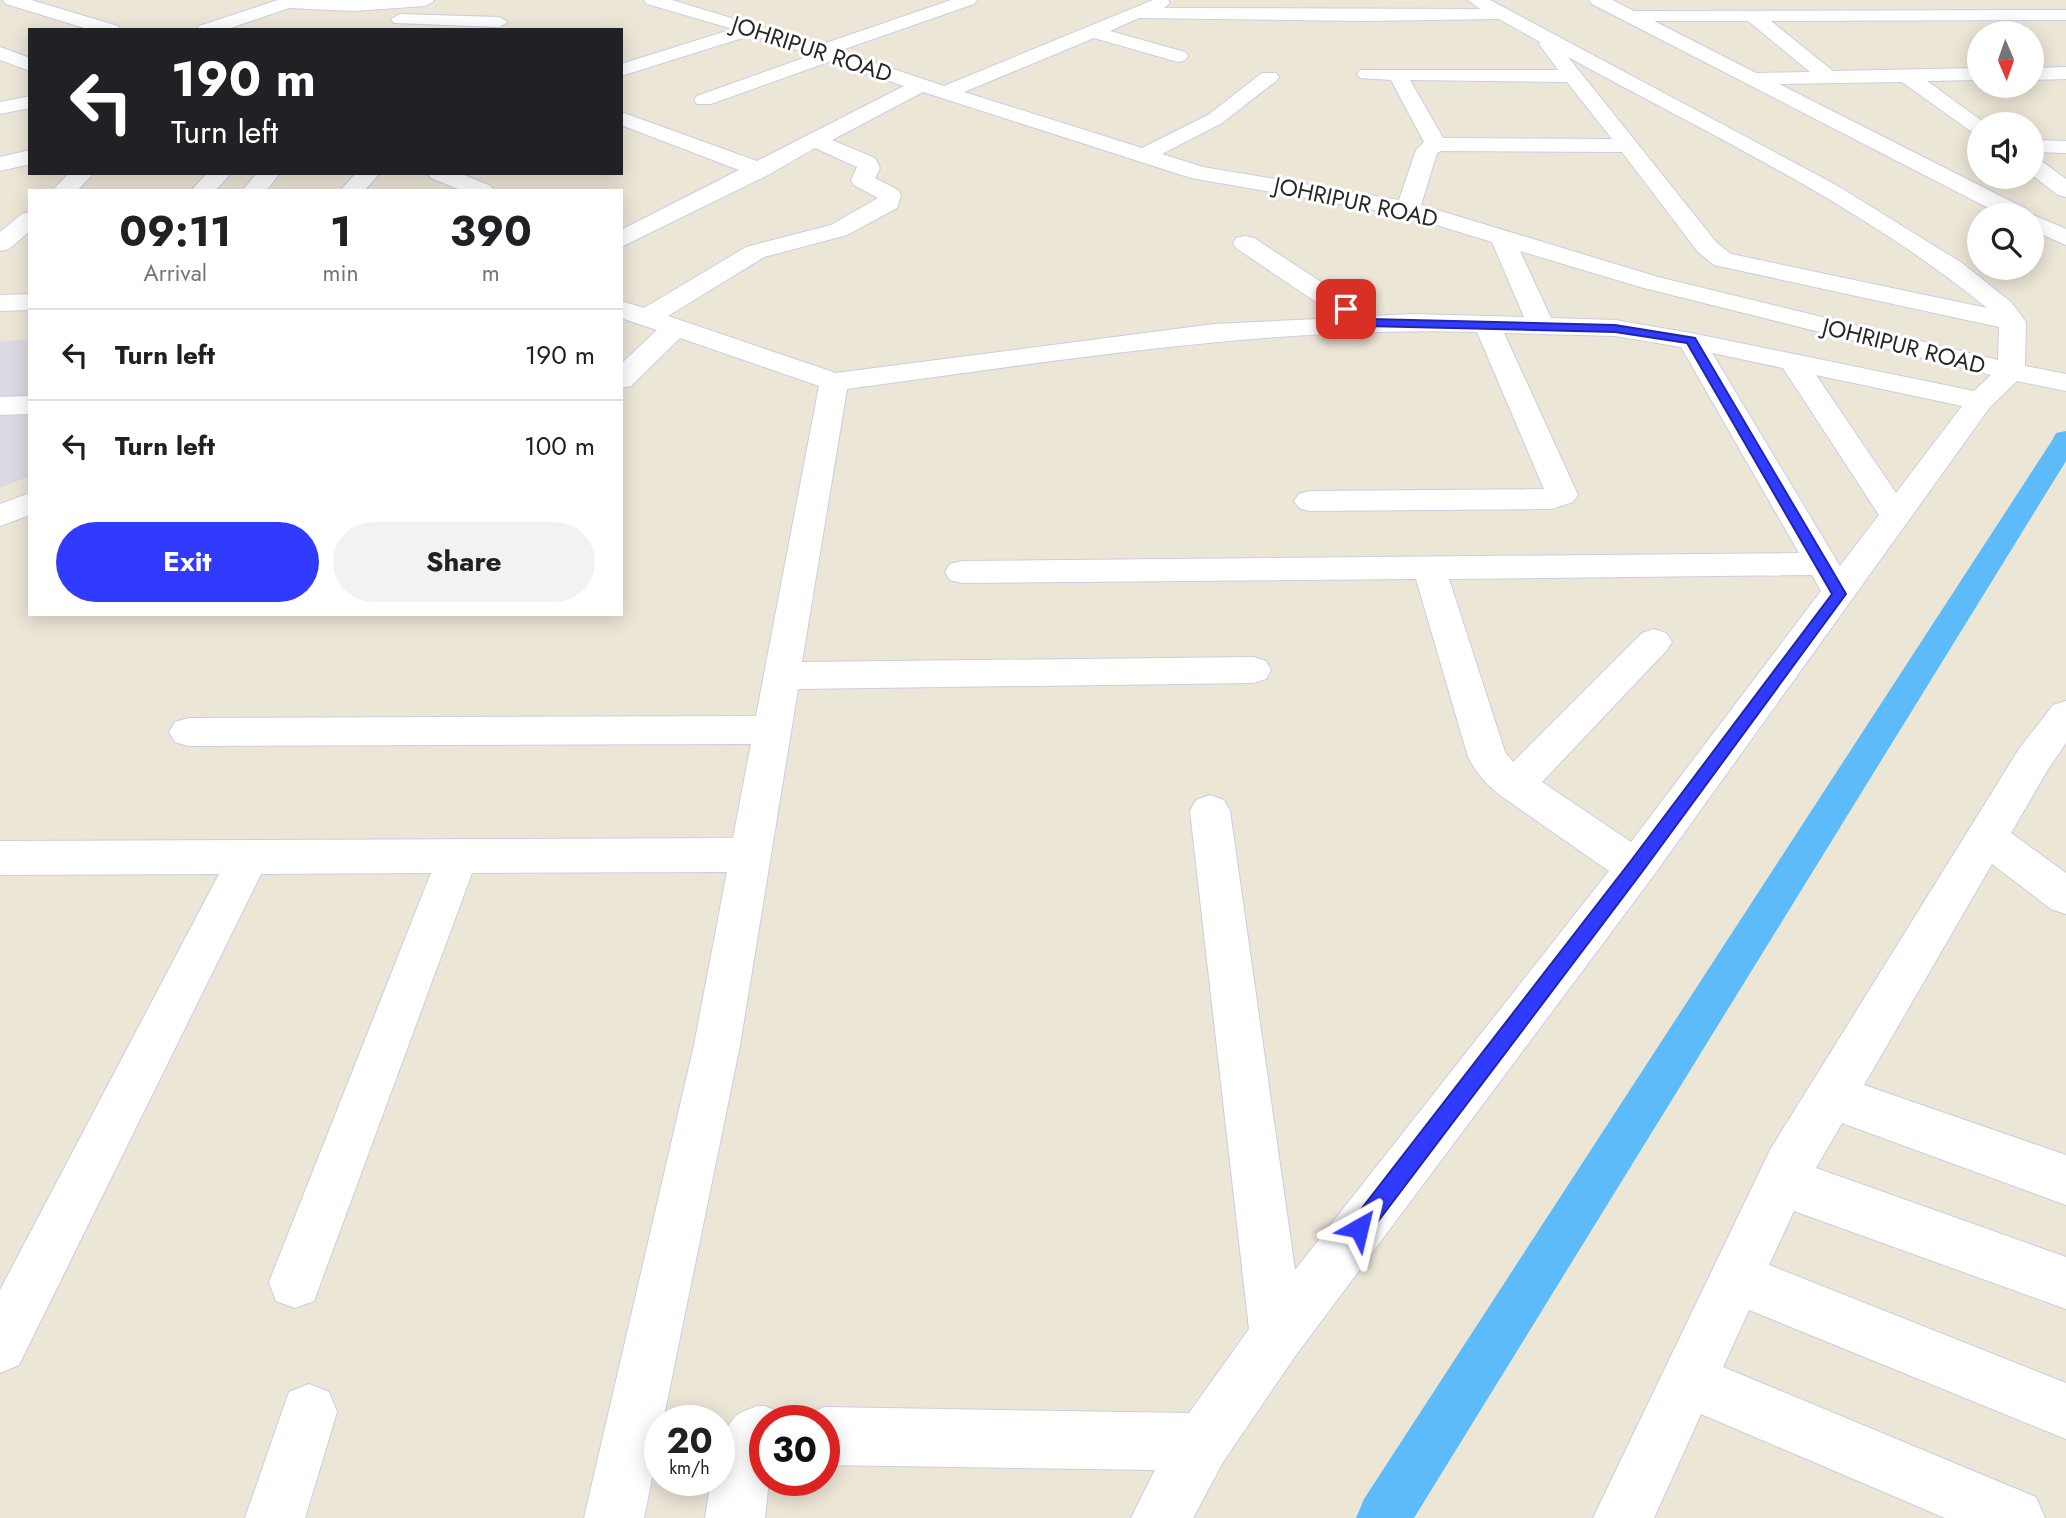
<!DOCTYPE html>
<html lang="en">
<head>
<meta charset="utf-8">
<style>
  body { margin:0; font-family:Jost,sans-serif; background:#f2f2f2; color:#202124; height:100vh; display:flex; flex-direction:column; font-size:26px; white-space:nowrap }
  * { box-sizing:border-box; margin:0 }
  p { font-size:23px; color:#757577 }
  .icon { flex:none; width:38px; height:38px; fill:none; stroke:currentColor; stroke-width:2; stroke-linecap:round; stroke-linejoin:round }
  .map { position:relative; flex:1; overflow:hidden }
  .drawer { position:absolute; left:28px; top:189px; width:595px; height:427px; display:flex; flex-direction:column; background:#fff; border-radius:0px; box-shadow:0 4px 18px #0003 }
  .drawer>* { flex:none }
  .hud { position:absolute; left:28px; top:28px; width:595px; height:147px; border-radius:0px; box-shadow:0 4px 18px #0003; background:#202124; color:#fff; overflow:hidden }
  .needle { width:46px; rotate:178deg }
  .controls { position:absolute; left:1967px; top:21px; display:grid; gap:14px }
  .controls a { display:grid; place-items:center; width:77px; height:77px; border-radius:50%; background:#fff; box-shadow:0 4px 18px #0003; font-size:35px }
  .speed { position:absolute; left:644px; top:1405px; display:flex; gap:14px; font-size:35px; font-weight:700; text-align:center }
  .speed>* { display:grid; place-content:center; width:91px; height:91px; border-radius:50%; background:#fff; box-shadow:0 4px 18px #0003; line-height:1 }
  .speed small { font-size:18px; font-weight:400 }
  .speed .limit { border:10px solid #d22; background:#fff; color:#111 }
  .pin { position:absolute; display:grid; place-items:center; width:60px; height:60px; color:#fff; margin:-30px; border-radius:14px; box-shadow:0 4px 10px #0006 }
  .me { position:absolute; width:77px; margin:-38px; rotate:37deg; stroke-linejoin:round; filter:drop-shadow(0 0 5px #0008) }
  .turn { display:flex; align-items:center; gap:24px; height:147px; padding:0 28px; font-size:32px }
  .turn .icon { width:91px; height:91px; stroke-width:2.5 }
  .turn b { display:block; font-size:49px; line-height:60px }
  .eta { display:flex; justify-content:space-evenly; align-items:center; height:119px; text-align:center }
  .eta b { font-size:42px; font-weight:700; line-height:49px }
  .button { display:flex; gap:14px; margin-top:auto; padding:14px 28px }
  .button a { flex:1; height:80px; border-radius:42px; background:#313bff; color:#fff; font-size:28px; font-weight:700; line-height:80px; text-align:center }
  .button a+a { background:#f2f2f2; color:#202124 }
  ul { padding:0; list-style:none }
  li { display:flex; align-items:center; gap:21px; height:91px; padding:0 28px; border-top:2px solid #e0e0e0 }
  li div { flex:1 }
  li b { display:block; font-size:26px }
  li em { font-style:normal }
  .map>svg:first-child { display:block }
  .industrial { fill:#ddd9e3 }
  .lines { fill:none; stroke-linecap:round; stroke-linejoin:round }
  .canal { fill:#5ebbfa; fill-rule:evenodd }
  .minor-casing { stroke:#cccde3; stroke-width:2 }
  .minor { fill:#fff; fill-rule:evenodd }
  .route { fill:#313bff; stroke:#2026a6; stroke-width:2 }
  .labels { text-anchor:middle; stroke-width:6; stroke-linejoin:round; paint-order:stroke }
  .far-street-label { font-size:23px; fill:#272727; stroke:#fff }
</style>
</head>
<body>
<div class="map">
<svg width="2066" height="1518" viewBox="0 0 2066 1518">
  <rect width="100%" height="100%" fill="#ece6d7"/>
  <!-- industrial -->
  <path class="industrial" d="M30,339V476L0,488V342Z"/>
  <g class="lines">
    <!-- canal -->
    <path class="canal" d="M2066,431V461L1414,1518H1356L1364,1499L2053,439L2056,433Z"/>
    <!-- minor casing -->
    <g class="minor-casing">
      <path id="minor" d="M3,0H31L118,26L120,30H91L6,4Z
        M278,0H433L434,1L425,6L354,11L289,8L225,30H197L199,26Z
        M644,0H672L820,45L951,0H977L974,4L839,51L944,86L1153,0H1168L1170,3L1164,8L1480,9L1468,0H1490L1836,185L1962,263L2011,302L2026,322L2025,366L2066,374V391L2017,381L1990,407L1651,879L1296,1355L1223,1462L1193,1518H1131L1155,1470L824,1465V1421H802L804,1416L824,1407L1189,1413L1249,1329L1190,811L1196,800L1210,795L1224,800L1230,811L1295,1270L1609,871L1501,796C1486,784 1477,774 1468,757L1416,579L962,583L950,580L945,572L950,564L962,561L1799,553L1681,347L1615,336L1504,333L1578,495L1573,502L1552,509L1310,511L1299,508L1294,501L1299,494L1310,491L1544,489L1477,332C1265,326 1056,361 847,389L802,662L1253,657L1266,661L1271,670L1266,679L1253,683L798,689L740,1045L663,1421H660V1439L644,1518H584L694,1045L727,872L472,873L321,1282L314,1301L295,1308L276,1301L269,1282L431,873L261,874L19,1365L0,1373V1290L219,874L0,875V841L733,838L751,744L188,746L175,742L169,732L175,722L188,718L756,716L819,386L680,338L631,386L621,388V364L657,330L621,318V301L644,308L746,247L831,225L878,198L854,185L851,180L857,167L815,148L768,175L621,247V230L739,170L621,125V112L757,161L904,86L831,61L711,104H697L694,100L697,96L812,55L752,35L621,76V64L733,29L647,4ZM1139,18L1365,21L1499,19L1540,42L1539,44L1558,70H1360L1357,74L1360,78L1391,80L1424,142L1416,150L1399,200L1203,167L1162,154L1222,123L1276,81L1279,77L1276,73H1262L1208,115L1142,148L964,92L1094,38L1178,62L1185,60L1188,56L1185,52L1110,31ZM1568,57C1710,135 1861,205 1987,308L1731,254L1716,242ZM1410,80L1567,82L1612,139L1443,138ZM923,92L1191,178L1404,215L1492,242L1524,317L1412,314L1373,316L1254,238L1245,236L1236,238L1233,243L1236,248L1340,318L1214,324L836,373L668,316L764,257L847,235L897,208L901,195L898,190L875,178L880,168L875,158L832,140ZM1441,151L1622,152L1698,252L1714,265L1999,327L1998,360L1658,277L1421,205L1437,153ZM1520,251L1640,287L1991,375L1974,391L1691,333L1615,320L1551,318ZM1712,353L1783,368L1879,515L1840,566ZM1816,375L1962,406L1896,493ZM1812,575L1821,591L1631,842L1542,782L1666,651L1672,642L1666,633L1654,629L1642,633L1513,762L1505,752L1449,579Z
        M1589,0H1612L1634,11L2066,10V20L1771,21L1833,71L1979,68V80L1927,81L1986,124H1979V134L1972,132L1902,82L1779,84L2028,210L2031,214L2066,229V245L2032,230V215H2002L1592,4ZM1654,21H1748L1810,72L1756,73Z
        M400,14L499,17L508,22L499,27L394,23L391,19Z
        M0,47L30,58V71L0,60Z
        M2066,67V79L2032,80V68Z
        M30,96V108L0,114V102Z
        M2032,140L2066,141V153L2032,152Z
        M30,150V164L0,171V157Z
        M2032,158L2040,160L2066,179V197L2058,195L2032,175Z
        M69,173H94L77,191H52Z
        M207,173H231L215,191H191Z
        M257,173H280L266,191H242Z
        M356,173H380L364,191H340Z
        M428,173H459L491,186L494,191H463L431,178Z
        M30,212V231L9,249L0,251V232L22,214Z
        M30,294V310L0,311V295Z
        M30,396V414L0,415V397Z
        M30,493V515L0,526V504Z
        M2066,701V743L2047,771L2011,833L2066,873V914L2051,909L1992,864L1864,1085L2066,1155V1205L1842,1123L1816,1168L2066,1257V1309L1794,1211L1769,1265L2066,1383V1439L1749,1310L1723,1367L2036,1497L2045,1518H1945L1701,1414L1654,1518H1593L1770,1150L2019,749L2053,705Z
        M309,1384L329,1392L337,1412L305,1518H245L289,1392Z
        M757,1406H765L785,1415L788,1421H765V1480H769L765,1518H705L711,1480H719C719,1458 719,1433 736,1416C741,1411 751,1409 757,1406Z"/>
    </g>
    <!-- minor -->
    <use href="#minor" class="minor"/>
  </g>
  <!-- route -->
  <path class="route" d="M1346,306L1369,319L1615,325L1695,338L1846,594L1642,872L1367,1236L1359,1239L1352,1236L1348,1228L1352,1221L1630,862L1832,594L1687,343L1615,332L1366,326L1342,311L1340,309Z"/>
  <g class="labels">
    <!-- far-street labels -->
    <g class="far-street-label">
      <text transform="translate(812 49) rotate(18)" y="8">JOHRIPUR ROAD</text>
      <text transform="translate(1356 202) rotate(12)" y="8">JOHRIPUR ROAD</text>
      <text transform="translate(1904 346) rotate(14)" y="8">JOHRIPUR ROAD</text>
    </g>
  </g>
</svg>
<div class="controls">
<a><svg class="needle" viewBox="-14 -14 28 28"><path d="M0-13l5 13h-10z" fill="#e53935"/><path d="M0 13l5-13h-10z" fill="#757577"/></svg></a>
<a><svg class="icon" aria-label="sound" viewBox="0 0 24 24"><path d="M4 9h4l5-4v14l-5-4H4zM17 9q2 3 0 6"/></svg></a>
<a><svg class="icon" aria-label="search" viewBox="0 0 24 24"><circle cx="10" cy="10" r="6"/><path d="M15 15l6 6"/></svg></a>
</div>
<div class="speed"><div>20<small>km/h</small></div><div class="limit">30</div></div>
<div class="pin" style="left:1346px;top:309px;background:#d93025"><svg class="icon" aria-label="arrive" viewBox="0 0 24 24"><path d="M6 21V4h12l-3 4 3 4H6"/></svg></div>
<svg class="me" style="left:1359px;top:1228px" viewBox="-20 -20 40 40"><path d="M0-17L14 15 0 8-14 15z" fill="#313bff" stroke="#fff" stroke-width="4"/></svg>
<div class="hud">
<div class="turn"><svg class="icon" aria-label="left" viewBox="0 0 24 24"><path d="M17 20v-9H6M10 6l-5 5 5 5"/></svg><div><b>190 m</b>Turn left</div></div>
</div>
<section class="drawer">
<div class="eta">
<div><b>09:11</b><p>Arrival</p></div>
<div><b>1</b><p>min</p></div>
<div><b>390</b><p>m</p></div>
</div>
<ul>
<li><svg class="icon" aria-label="left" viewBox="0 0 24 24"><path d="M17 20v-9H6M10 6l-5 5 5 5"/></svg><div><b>Turn left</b></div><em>190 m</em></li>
<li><svg class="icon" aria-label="left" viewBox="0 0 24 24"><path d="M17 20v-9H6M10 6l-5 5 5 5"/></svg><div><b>Turn left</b></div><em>100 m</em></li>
</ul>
<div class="button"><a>Exit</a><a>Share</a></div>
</section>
</div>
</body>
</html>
